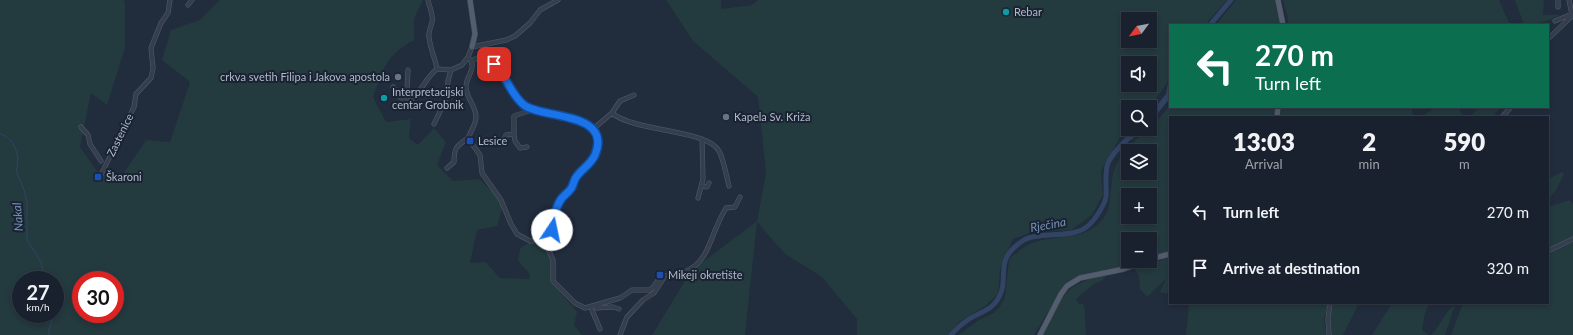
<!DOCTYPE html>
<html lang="en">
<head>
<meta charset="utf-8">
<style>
  body { margin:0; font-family:Lato,sans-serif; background:#222936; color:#f1f3f6; height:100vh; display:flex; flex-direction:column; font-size:15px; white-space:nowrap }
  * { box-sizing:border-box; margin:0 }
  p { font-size:13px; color:#9fa3aa }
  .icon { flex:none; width:22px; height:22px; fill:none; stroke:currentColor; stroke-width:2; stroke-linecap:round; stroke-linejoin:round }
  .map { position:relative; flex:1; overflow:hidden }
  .drawer { position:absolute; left:1169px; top:116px; width:380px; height:188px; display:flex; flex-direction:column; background:#19212e; border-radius:0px; box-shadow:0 2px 6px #0003,0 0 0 1px #373e4a }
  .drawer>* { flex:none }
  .banner { position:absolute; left:1169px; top:24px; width:380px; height:84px; border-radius:0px; box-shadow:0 2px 6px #0003,0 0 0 1px #373e4a; background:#0b6e4f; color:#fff; overflow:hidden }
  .needle { width:26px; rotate:238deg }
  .buttons { position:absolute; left:1121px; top:12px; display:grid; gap:8px }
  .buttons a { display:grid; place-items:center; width:36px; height:36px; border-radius:0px; background:#19212e; box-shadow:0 2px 6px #0003,0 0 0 1px #373e4a; font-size:20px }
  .speed { position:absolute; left:12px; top:271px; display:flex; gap:8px; font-size:20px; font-weight:700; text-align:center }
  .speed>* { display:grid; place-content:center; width:52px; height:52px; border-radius:50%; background:#19212e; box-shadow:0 2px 6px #0003,0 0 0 1px #373e4a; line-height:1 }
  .speed small { font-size:10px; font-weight:400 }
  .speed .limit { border:6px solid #d22; background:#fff; color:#111 }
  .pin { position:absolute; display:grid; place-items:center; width:34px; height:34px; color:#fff; margin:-17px; border-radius:8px; box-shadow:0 2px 6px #0006 }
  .me { position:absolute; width:44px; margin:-22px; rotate:11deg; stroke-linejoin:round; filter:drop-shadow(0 0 3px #0008) }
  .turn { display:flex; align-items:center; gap:14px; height:84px; padding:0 20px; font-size:18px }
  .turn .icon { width:52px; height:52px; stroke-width:2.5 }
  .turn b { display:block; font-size:28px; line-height:34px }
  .eta { display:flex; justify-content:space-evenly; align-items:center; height:68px; text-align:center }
  .eta b { font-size:24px; font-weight:800; line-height:28px }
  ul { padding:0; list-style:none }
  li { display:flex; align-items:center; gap:12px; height:56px; padding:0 20px }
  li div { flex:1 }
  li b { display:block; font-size:15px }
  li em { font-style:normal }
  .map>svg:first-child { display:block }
  .green { fill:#233a3e; fill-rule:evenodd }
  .water { fill:#314464 }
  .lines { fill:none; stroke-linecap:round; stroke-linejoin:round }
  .stream { stroke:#314464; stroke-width:1 }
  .river { stroke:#314464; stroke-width:5 }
  .minor-casing { stroke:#535c6b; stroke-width:5 }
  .major-casing { stroke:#3e4756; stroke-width:6 }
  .minor { stroke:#353e4d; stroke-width:4 }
  .major { stroke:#535d6d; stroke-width:5 }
  .route-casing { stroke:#114b97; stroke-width:10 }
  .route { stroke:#1a73e8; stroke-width:7 }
  .culture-dot { fill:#0f9aa8; stroke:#1a2332; stroke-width:1.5 }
  .worship-dot { fill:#6b7280; stroke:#1a2332; stroke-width:1.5 }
  .transit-dot { fill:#1a4fb4; stroke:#1a2332; stroke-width:1.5 }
  .labels { text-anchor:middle; stroke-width:4; stroke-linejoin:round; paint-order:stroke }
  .poi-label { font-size:11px; fill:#b0b9c9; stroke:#1a2332; text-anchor:start }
  .street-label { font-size:11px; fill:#b0b9c9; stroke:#1a2332 }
  .water-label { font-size:12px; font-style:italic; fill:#758eb3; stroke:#1a2332 }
</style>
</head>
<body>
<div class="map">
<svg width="1573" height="335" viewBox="0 0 1573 335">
  <rect width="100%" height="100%" fill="#212c3d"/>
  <!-- green -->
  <path class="green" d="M0,0H124L125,5V48L107,105L91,93L80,147L97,171L121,177L146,140L170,142L190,82L162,60L171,30L200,20L220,0H423L414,19V40C385,57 384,67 373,97L386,122L411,119L409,138L418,145L434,128L446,142L437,165L453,181L479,179L504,202L497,226L477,230L470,263L486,262L500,278L530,279L529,273L518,261L520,249C525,243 537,240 544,244L552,260L551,281L577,312L574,325L582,335H0ZM21,280H55V314H21ZM81,280H115V314H81Z
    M666,0H721V9L752,5L758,0H1227L1205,25H1170V79L1150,107H1128V129L1120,137L1101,171L1103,195L1092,215L1071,230L1032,232L1013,239L1000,269L998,294L985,306L959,322L948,335H857V319L822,277L785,254L757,222L745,335H652L691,271L757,221L766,173L758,97L693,41ZM1128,19H1150V41H1128ZM1128,63H1150V85H1128Z
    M1236,0H1276L1281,25H1216Z
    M1283,0H1499L1510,25H1288V18Z
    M1515,0H1544L1543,15H1560C1545,23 1535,25 1518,25L1523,22Z
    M1170,104V107H1275L1274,117H1170V251L1150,257V239H1128V261H1140L1065,284L1034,335H958L979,320L994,313L1000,306L1005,297L1009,260L1011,257C1018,252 1024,246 1032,243C1052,235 1075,240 1093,228C1118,212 1106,187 1116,165C1129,139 1156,128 1170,104ZM1128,151H1150V173H1128ZM1128,195H1150V217H1128Z
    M1281,107H1412L1413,117H1281Z
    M1431,107H1464L1460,110L1463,117H1420L1432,110Z
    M1479,107H1504L1496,112L1494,117H1470Z
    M1562,172L1564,174L1556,190L1548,200V179Z
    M1570,200L1573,204V237L1548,249V207Z
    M1573,242V335H1451L1463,303H1548V254Z
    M1170,257V287L1167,294L1160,292L1166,279L1147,297L1140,289L1139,276L1135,270Z
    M1106,276L1102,281L1095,283L1076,299L1079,304L1083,303L1085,310L1086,335H1043C1061,299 1063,282 1106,276Z
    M1189,303H1327L1328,308L1324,318L1326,335H1186Z
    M1331,303H1359L1343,335H1331Z
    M1392,303H1430L1425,313L1422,330L1429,335H1372Z
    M1455,305L1445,335H1431C1441,326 1444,311 1455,305Z"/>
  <!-- water -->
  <path class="water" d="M1168,83L1170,84V98L1150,123V114L1166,94Z
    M1134,129H1143L1131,140L1126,136Z"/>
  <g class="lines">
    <!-- stream -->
    <path class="stream" d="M0,134C15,137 21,158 16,171L24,190L27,202V240L41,262L45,280
      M49,335C47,328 54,322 53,314"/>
    <!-- river -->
    <path class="river" d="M1210,25L1231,0
      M951,335C956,329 963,323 969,319C978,313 989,311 995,303C1014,280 989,262 1024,240C1042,230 1076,241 1091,223C1096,218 1105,204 1106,197C1107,185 1104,174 1108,163C1114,150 1128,139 1138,129"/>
    <!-- minor casing -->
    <g class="minor-casing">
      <path id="minor" d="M428,0C429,7 434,14 432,22C431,28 428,31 429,37C430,48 435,58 437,69
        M1569,0L1572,15
        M188,5L192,0
        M1558,7V0
        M1555,21L1572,14
        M1548,39L1573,15
        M472,61C493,46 504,83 513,94C518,100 525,105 532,110C555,110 610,120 595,155C591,164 583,168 577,176C574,179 574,183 572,187C569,192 563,196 560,201C551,215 556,226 544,240L530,241L517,234L511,224L501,200L482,173L480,155L468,138C471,131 476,124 476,117C476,106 467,99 466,88C465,76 479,68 468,57L472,47L506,40L515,36L530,23L540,10L558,0
        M408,70L407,89L400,97L408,102C421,94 425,78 437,69L451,70
        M393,87L400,97
        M612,113L620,101L634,95
        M1502,117L1511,107
        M434,124L446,99L448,81L451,70L462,65L468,57
        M81,127L88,135L90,144L101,161
        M593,129L612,113C634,132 707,129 719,151C724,160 726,175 729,186
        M514,134L515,141L520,148L527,147
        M500,141L504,139L506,135L514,134V116L532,110
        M447,168L454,162C454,147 457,146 468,138
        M99,179L134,107L136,94L151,78L153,68L151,48L161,23L168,13L170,0
        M702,186L707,187L709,183
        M698,198L703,179L702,139
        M544,240L553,260V281L575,303L585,308L620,298L632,290H650L654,286L661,276C712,274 705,242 726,208L735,207L740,197
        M1548,251L1573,239
        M596,308L613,307L619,309
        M592,310L600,329
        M620,335L627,317L643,300L654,293L665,276
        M1329,335L1328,319L1330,303"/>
    </g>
    <!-- major casing -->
    <g class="major-casing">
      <path id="major" d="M470,0L475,34L472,47
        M1278,0L1283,25
        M1277,117L1278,107
        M1150,259L1170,254
        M1040,335L1061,294L1067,286L1080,278L1124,269L1146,261"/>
    </g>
    <!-- minor -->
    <use href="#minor" class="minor"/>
    <!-- major -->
    <use href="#major" class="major"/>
  </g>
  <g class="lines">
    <!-- route casing -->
    <g class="route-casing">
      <path id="route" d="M494,64C507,76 510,94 524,105C542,119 613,111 595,155C591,164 583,168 577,176C574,179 574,183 572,187C570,192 563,195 560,201C554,210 555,220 552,230"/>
    </g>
    <!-- route -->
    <use href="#route" class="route"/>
  </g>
  <!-- markers -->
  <g class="culture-dot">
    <circle cx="1006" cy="12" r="4"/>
    <circle cx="384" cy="98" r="4"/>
  </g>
  <g class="worship-dot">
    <circle cx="398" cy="77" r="4"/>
    <circle cx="726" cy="117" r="4"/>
  </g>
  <g class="transit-dot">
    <rect x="466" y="137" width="8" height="8" rx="2"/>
    <rect x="94" y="173" width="8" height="8" rx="2"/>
    <rect x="656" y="271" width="8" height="8" rx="2"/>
  </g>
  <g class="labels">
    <!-- poi labels -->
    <g class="poi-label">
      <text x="1014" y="16">Rebar</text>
      <text x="390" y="81" text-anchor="end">crkva svetih Filipa i Jakova apostola</text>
      <text x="392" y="96">Interpretacijski<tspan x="392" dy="13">centar Grobnik</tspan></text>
      <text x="734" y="121">Kapela Sv. Križa</text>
      <text x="478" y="145">Lesice</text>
      <text x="106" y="181">Škaroni</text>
      <text x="668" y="279">Mikeji okretište</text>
    </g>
    <!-- street labels -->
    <g class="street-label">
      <text transform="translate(120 135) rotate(-64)" y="4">Zastenice</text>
    </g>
    <!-- water labels -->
    <g class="water-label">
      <text transform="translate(18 217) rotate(-94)" y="4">Nakal</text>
      <text transform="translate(1048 225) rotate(-10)" y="4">Rječina</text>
    </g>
  </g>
</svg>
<div class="buttons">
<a><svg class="needle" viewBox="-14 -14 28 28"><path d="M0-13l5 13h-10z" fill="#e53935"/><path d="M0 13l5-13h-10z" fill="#9fa3aa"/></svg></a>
<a><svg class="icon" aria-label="sound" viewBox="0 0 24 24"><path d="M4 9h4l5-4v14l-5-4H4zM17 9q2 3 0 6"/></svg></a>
<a><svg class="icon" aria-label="search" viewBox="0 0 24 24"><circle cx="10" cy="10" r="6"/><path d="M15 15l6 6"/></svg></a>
<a><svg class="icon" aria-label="layers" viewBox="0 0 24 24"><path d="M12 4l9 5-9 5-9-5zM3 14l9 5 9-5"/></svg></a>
<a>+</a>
<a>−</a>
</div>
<div class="speed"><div>27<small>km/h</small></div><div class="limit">30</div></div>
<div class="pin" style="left:494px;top:64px;background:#d93025"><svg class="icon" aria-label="arrive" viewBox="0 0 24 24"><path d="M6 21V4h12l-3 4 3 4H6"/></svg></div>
<svg class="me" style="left:552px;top:230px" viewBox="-20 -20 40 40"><circle r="19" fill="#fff"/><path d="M0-13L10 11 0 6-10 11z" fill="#1a73e8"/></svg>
<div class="banner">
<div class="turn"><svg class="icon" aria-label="left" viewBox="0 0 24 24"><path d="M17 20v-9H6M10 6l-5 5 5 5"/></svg><div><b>270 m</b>Turn left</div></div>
</div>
<section class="drawer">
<div class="eta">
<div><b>13:03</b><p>Arrival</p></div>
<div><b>2</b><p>min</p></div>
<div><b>590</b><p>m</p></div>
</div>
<ul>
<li><svg class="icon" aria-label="left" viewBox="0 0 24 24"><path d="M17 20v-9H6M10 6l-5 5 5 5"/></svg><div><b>Turn left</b></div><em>270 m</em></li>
<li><svg class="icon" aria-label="arrive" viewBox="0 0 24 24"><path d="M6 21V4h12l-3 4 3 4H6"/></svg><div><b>Arrive at destination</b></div><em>320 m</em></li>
</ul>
</section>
</div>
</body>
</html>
